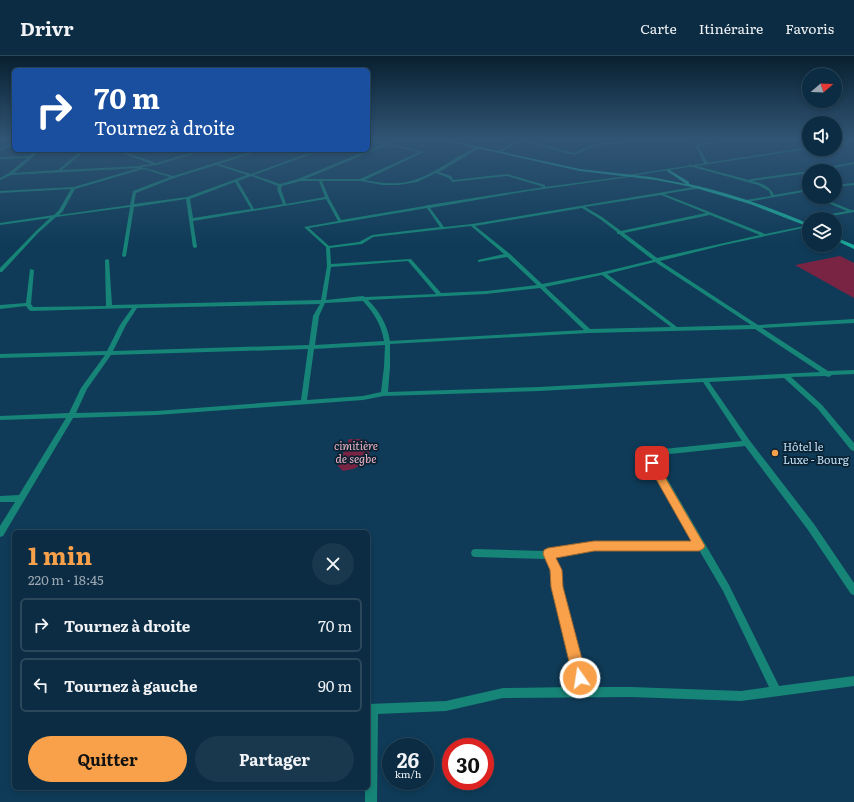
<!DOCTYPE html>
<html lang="fr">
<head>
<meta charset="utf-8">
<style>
  body { margin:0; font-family:Literata,serif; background:#19384d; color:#f1f3f6; height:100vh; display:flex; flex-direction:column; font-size:15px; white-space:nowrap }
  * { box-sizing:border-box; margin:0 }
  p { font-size:13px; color:#9aa7b2 }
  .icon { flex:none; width:22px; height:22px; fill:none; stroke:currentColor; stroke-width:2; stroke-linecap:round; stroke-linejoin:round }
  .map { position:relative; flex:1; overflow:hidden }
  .details { position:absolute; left:12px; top:474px; width:358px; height:260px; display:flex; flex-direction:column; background:#0b2c42; border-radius:6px; box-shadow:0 2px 6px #0003,0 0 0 1px #2b485b }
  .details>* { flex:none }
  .banner { position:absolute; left:12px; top:12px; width:358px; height:84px; border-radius:6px; box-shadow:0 2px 6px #0003,0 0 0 1px #2b485b; background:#1a4fa0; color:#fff; overflow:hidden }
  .needle { width:26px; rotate:71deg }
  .fabs { position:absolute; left:802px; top:12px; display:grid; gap:8px }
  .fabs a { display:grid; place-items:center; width:40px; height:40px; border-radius:50%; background:#0b2c42; box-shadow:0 2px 6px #0003,0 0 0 1px #2b485b; font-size:20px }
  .speed { position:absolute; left:382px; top:682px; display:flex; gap:8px; font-size:20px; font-weight:700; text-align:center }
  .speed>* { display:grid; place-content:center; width:52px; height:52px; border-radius:50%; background:#0b2c42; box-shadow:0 2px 6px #0003,0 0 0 1px #2b485b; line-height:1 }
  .speed small { font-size:10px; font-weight:400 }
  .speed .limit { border:6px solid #d22; background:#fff; color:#111 }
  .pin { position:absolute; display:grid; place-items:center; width:34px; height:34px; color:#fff; margin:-17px; border-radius:8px; box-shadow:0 2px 6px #0006 }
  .me { position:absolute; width:44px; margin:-22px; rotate:347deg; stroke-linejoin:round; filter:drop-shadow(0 0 3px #0008) }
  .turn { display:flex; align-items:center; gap:14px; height:84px; padding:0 16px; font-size:18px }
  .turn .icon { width:52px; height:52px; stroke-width:2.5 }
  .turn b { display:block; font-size:28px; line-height:34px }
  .round { display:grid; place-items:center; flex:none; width:42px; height:42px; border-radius:21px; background:#19384d }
  .overview { display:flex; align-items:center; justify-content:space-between; height:68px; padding:0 16px }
  h1 { font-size:24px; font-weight:700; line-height:30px; color:#f8a14a }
  .action { display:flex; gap:8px; margin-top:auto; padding:8px 16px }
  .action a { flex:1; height:46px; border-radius:24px; background:#f8a14a; color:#111; font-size:16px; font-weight:700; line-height:46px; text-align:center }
  .action a+a { background:#19384d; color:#f1f3f6 }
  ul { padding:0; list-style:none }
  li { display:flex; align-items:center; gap:12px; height:54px; margin:0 8px 6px; padding:0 8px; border:2px solid #2b485b; border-radius:6px }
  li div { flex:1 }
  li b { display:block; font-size:15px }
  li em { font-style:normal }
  header { display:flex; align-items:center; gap:24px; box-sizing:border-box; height:56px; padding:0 20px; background:#0b2c42; border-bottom:1px solid #2b485b }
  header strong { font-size:19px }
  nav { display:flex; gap:22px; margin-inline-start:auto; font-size:14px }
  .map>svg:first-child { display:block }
  .green { fill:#792443 }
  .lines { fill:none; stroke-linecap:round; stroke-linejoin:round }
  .minor { fill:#168477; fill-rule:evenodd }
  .tertiary { fill:#168477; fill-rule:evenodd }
  .secondary { fill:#1ba998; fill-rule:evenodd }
  .route { fill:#f8a14a; stroke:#a16930 }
  .poi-dot { fill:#f8a14a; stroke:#0a2132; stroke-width:1.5 }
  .labels { text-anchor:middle; stroke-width:3.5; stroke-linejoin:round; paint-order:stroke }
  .park-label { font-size:11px; font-style:italic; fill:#f1b5c4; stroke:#0a2132 }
  .poi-label { font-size:11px; fill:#c4e1f7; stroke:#0a2132; text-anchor:start }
</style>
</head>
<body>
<header>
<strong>Drivr</strong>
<nav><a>Carte</a><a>Itinéraire</a><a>Favoris</a></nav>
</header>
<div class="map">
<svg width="854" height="746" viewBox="0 0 854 746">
  <rect width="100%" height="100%" fill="#0f3b58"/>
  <!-- green -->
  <path class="green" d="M840,200L854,207V242L795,209Z
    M349,383H361L369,393L370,405L353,413L343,415L338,410Z"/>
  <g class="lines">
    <!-- minor -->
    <path class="minor" d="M7,84L11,85V90L0,95V93L8,90V85Z
      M368,84C374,84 379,86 384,87C389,87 393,84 397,84L390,88L424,96L365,124C376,126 387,128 399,127C428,125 451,102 477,91L478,93L439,116L451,120L453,124L507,118L545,129V131L628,120L630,121L529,135L430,152L444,171L472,168L700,130L701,132L664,138L765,178L809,169L808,171L724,189L660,205L758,269L854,263V267L762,272L828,315L854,314V318L832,319L829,321L825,320L791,321L822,349L854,387V395L851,394L818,353L784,322L709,326L750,385L814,468L854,527V539L851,538L808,474L745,390L652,400L655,402L729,529L779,630L854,620V630L741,645L631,641L503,642L446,655L378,658L377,746H365V732H368V648L446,645L503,632L576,631L552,531V514L546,503L475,501L472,500L471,497L472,494L475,493L545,495L594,486H695L649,406L640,398L641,396L644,395L742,385L703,326L539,335L384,340L363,344L156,359L73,362L3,480L0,481V470L15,446H0V440L19,439L66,362L0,364V360L69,357L81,332L105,299L0,302V298L107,295L120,269L132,252L31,255L29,254L26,250L0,253V249L26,247L30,213L34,214L31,248L33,251L106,250L105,204L107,203L109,204L112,249L321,244L327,210L326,191L304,171L338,165L326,143L193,165L197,191L195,192L193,191L186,143L134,151L126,200L124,201L122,200L130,151L56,161L38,177L2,216H0V212L36,175L50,162L0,169V167L54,159L59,154L71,133L0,137V135L74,131L139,112L11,119L0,124V122L9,117L27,102L0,103V101L29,100L37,94H41L14,117L58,114L82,94H86L62,114L140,110L141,109L152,108L114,94H119L156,107L201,94H206L157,109L141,111L173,120L257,94H262L219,108L251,118L317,94H322L254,119L280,128L298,123L383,88ZM387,89L419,96L360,123H305ZM216,109L247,119L187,141L134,148L136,137L174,122ZM143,113L170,121L133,135L130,149L59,159L63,155L75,133ZM436,117L449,122L452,126L507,120L544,131L429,149H427L425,150L341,164L329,142L322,125H361L382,129H399L417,126ZM251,120L278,130L277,133L283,148L254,153L238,125ZM301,125H319L325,141L286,148L281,133L282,130ZM235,126L251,153L193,162L190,143ZM661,139L706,157L621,175L602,161L585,151ZM427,152L440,171L372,179L359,186L329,190L309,172ZM582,152L600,163L617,176V178H619L653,204L599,217L542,228L510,198L475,170ZM710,159L760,179L657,202L624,177ZM471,170L504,198L478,204V206L507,201L537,229L486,235L441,237L411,203L331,208L330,192L362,188L373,181ZM408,205L436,238L365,241L363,240L326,244L331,211ZM655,206L751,269L677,271L607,218ZM602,219L671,271L590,273L545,231ZM540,232L584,274L390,285C387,268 380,256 368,244L486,238ZM363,245C374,257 381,268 384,285L315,289L319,260L325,247ZM320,248L313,260L309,289L113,295L126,269L137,252ZM755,273L820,316L539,331L388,336L390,311V288L589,277ZM385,289L384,311L381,336L363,340L307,344L314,293ZM308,293L301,344L156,355L76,357L87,333L111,299ZM594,494H699L723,535L769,631L741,635L631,631H587L562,531L560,514L554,501Z
      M517,84H524L574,97L594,88L634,84H647L595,90L574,99L520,85L500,97L497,96Z
      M693,84H696L698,88L723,84H732L698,90L708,107L706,108L704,107Z
      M854,106V108L817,115H810Z
      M689,108L749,124L751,123L809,115V117L752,125C761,127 770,130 774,139L809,133V135L747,146L745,145L746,144L771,140L769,135L758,129L689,110Z
      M854,127V129L835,131V129Z
      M814,141H819L851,154H854V156L809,164L808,163L810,162L847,155Z"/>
    <!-- tertiary -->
    <path class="tertiary" d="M852,84H854V86L835,89V87Z
      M809,91V93L630,120L628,119Z"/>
    <!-- secondary -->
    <path class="secondary" d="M441,84H448L580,113L651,121L686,128L667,115L668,113L689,126V128C730,137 770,151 809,168V171L750,148L692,131L656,124L580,115Z
      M835,181L854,189V193L835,184Z"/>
  </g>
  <!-- sky -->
  <linearGradient id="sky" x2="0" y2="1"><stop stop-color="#082030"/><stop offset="0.44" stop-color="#315575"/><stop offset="1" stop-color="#315575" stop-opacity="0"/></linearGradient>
  <rect width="854" height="189" fill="url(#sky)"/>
  <!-- route -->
  <path class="route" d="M652,403L655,404L705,490L703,493L699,495H594L556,502L562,514L563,531L587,622L585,627L580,629L575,627L573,622L551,531L550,514L543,498L544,494L548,492L594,485H691L647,407Z"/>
  <!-- markers -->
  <circle class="poi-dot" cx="775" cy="397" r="4"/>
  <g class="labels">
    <!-- park labels -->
    <g class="park-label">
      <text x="356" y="394">cimitière<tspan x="356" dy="13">de segbe</tspan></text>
    </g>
    <!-- poi labels -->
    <g class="poi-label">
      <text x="783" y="395">Hôtel le<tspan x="783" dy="13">Luxe - Bourg</tspan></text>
    </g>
  </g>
</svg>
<div class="fabs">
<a><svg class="needle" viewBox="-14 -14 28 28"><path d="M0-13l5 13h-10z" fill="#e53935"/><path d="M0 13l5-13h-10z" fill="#9aa7b2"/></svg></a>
<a><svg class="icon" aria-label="sound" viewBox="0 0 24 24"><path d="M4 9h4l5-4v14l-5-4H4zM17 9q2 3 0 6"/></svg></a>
<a><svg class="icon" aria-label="search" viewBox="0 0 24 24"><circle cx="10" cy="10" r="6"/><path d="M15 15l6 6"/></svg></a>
<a><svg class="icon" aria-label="layers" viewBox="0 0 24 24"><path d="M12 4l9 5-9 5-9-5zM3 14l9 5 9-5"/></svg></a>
</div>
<div class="speed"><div>26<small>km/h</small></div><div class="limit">30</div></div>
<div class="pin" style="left:652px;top:407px;background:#d93025"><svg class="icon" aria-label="arrive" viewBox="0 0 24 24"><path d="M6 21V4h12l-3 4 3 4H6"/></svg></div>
<svg class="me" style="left:580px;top:622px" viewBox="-20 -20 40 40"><circle r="17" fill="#f8a14a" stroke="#fff" stroke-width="3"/><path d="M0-11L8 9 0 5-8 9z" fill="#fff"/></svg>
<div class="banner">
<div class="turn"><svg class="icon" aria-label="right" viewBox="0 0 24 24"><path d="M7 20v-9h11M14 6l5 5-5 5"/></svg><div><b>70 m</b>Tournez à droite</div></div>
</div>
<section class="details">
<div class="overview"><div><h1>1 min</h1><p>220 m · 18:45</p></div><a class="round"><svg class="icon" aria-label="close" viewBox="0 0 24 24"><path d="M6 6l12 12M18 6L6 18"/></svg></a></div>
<ul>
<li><svg class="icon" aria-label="right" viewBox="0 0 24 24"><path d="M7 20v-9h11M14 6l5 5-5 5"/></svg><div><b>Tournez à droite</b></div><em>70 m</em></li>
<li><svg class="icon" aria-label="left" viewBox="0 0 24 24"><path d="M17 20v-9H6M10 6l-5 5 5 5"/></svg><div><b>Tournez à gauche</b></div><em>90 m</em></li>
</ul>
<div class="action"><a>Quitter</a><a>Partager</a></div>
</section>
</div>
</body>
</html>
